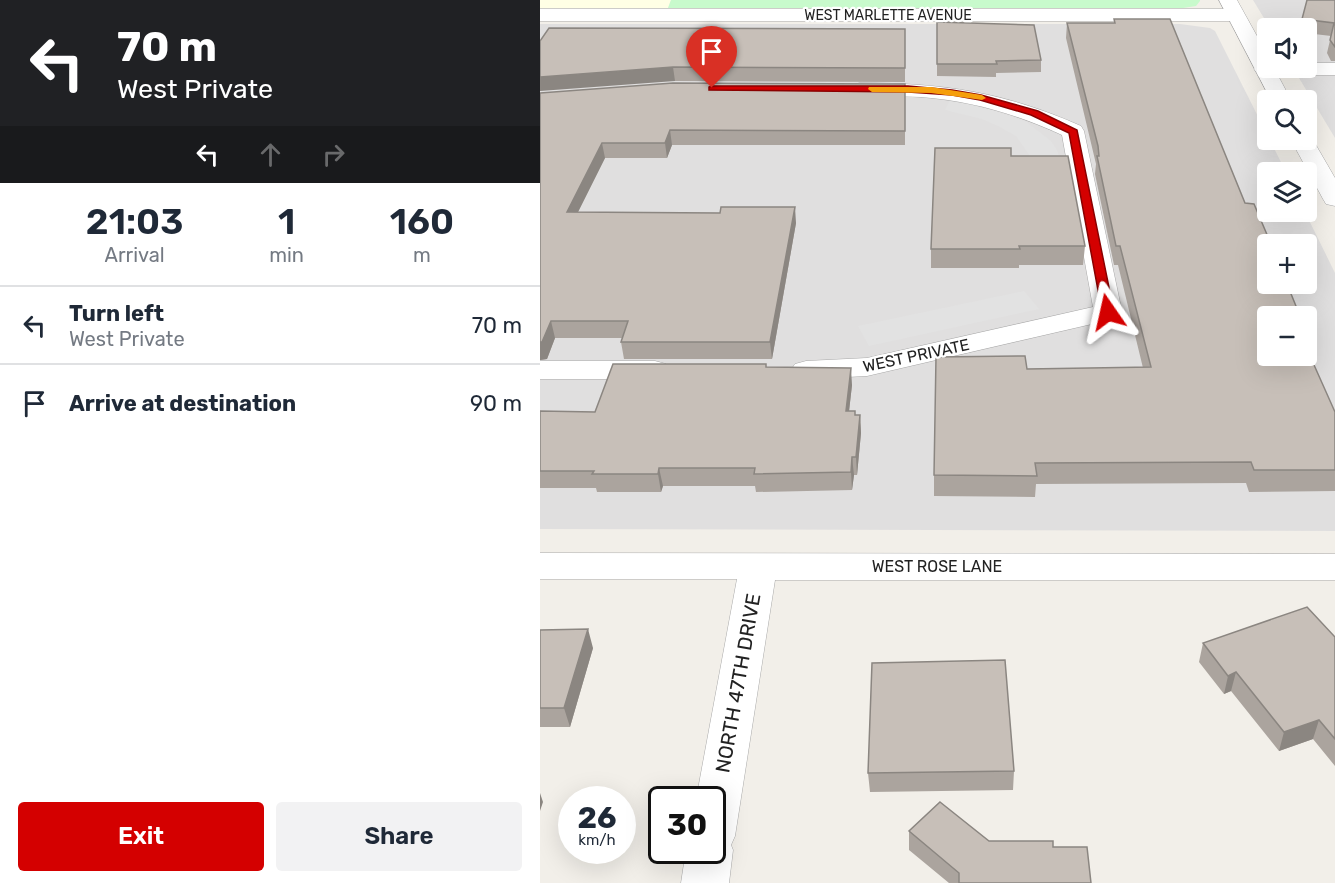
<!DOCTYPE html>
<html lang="en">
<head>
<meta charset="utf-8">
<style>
  body { margin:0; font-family:Rubik,sans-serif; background:#f2f2f3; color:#1f2937; height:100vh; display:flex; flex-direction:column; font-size:22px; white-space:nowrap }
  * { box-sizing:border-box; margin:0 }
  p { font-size:20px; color:#747a83 }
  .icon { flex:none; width:33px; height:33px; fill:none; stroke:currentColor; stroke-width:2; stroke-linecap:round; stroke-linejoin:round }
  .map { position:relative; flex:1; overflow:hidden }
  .panel { display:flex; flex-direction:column; background:#fff; width:540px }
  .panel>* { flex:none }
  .guide { background:#202124; color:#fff; overflow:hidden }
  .controls { position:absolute; left:717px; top:18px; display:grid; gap:12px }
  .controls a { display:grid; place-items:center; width:60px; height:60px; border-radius:6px; background:#fff; box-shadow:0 6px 24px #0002; font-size:30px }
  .speed { position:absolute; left:18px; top:786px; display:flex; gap:12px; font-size:30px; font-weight:700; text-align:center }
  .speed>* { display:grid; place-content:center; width:78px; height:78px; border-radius:50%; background:#fff; box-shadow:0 6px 24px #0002; line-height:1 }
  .speed small { font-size:15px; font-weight:400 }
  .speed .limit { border:3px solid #111; border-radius:9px; background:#fff; color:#111 }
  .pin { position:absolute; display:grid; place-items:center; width:51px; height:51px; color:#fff; margin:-62px -26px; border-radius:50% 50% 50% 0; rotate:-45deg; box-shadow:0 0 6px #0007 }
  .pin .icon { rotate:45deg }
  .me { position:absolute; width:66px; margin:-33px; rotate:349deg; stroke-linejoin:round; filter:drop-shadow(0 0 4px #0008) }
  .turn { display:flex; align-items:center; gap:21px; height:126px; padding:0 18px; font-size:27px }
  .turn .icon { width:78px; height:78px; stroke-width:2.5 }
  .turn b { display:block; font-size:42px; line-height:51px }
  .lanes { display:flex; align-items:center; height:57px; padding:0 18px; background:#0003; justify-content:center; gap:30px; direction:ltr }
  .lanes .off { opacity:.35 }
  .eta { display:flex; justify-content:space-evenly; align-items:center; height:102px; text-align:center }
  .eta b { font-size:36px; font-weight:600; line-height:42px }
  .action { display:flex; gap:12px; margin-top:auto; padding:12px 18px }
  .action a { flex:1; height:69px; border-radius:6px; background:#d40000; color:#fff; font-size:24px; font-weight:600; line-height:69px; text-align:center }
  .action a+a { background:#f2f2f3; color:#1f2937 }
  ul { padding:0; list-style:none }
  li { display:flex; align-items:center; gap:18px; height:78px; padding:0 18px; border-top:2px solid #e0e1e3 }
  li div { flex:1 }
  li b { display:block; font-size:22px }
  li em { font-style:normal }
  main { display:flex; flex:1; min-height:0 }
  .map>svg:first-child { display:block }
  .residential { fill:#e0dfdf; fill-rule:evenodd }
  .education { fill:#ffffe5 }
  .park { fill:#c8facc }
  .parking { fill:#e2e2e2 }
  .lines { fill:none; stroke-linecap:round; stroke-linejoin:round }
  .minor-casing { stroke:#a9a9a9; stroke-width:1 }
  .tertiary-casing { stroke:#a9a9a9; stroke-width:1 }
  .minor { fill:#fff; fill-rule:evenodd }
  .tertiary { fill:#fff; fill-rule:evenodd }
  .wall { fill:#aba49e }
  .shaded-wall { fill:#8b8681 }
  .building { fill:#c7bfb8; stroke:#8b8681; stroke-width:1.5 }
  .route { fill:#d40000; stroke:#8a0000; stroke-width:1.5 }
  .slow { fill:#f59e0b }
  .labels { text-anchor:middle; stroke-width:4.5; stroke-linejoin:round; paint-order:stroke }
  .far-street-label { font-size:14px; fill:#222; stroke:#fff }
  .street-label { font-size:16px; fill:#222; stroke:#fff }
  .near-street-label { font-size:20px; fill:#222; stroke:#fff }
</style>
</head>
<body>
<main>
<section class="panel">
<div class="guide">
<div class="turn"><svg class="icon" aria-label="left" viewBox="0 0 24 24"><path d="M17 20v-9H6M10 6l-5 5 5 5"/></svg><div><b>70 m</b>West Private</div></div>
<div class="lanes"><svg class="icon" aria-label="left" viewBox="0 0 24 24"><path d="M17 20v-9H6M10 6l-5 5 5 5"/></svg><svg class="icon off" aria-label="ahead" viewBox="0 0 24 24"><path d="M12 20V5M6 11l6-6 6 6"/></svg><svg class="icon off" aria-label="right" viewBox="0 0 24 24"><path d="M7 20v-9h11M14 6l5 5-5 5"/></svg></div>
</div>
<div class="eta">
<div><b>21:03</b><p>Arrival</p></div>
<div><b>1</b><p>min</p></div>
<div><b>160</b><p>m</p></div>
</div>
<ul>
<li><svg class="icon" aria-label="left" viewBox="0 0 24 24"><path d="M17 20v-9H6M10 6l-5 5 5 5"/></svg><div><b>Turn left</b><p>West Private</p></div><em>70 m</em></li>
<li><svg class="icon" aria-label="arrive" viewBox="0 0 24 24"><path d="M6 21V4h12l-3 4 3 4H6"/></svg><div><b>Arrive at destination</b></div><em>90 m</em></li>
</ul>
<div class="action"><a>Exit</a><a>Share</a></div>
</section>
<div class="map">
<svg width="795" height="883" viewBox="0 0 795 883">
  <rect width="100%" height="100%" fill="#f2efe9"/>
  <!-- residential -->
  <path class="residential" d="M713,0H795V138L753,68H766V28H730Z
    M0,24H640L670,28L675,31L746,172H728V212H765L795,273V531L0,529ZM728,244H766V284H728ZM728,316H766V356H728Z"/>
  <!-- education -->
  <path class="education" d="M0,0H131L128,8H0Z"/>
  <!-- park -->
  <path class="park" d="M131,0H660V1L656,6L643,8H128Z"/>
  <!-- parking -->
  <path class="parking" d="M410,100L434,104L485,121L511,141L517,150L521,161L490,156L476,136L458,126L442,119L405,110Z
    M484,291L499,309L329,346L318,326Z"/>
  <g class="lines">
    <!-- minor casing -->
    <g class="minor-casing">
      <path id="minor" d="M0,9H695L702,11L704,15L702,19L695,21H0Z
        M728,63V68H766V63H795V75H724L717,73L714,69L717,65Z
        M320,83C403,83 464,92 541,126L544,131L582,312L578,318L327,376L266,379L255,376L251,370L255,364L266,361L327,358L553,307L522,135C476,114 432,101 381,97C359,95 334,99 313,93L309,89L313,85Z
        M0,361H115L126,364L130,370L126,376L115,379H0Z
        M0,553L795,554V580H235L195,836L191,845L193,850L189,883H141L146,850H172V800H156L197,579H0Z"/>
    </g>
    <!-- tertiary casing -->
    <g class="tertiary-casing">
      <path id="tertiary" d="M679,0H697L728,56V68H734L751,100H731Z
        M766,134L773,140L795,178V206L786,204L783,199L751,140H766Z"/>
    </g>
    <!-- minor -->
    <use href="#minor" class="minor"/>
    <!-- tertiary -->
    <use href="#tertiary" class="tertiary"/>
  </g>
  <!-- wall -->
  <path class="wall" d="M795,0V61H791L787,53L791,36L766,33V28H760L762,19Z
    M574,19L728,316L795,412V491L709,492L706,483L496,484L495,497L394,496V475L487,369L603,368L578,265H574L555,174L556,164L526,38L527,23H574Z
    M397,22L501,60V72L456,73V77L397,76Z
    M365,29V82L135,81L0,41Z
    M365,84V145H132L127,158H65L38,212L256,223L232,359H84L81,342L82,338H15L7,359L0,360V93Z
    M471,156L545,246L543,265H479V268H391V249Z
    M227,367L312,385L309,411H315V415H320L321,433L317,475H314L312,490L216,492L215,486H123L121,492H57L56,488H0V411L55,412Z
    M0,630L53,648L30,727H0Z
    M795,637V766L773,739L739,751L691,691L684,694L659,662L663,643Z
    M474,771L473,790L330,792L328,773Z
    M369,831L449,841L513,847L551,883H409L369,850Z"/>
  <!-- shaded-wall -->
  <path class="shaded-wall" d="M133,67L135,81L0,91V77Z
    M130,130L132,145L127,158L125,143Z
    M62,143L65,158L30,228L27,212Z
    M255,207L256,223L232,359L230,342Z
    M11,321L15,338L7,359L0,360V342Z
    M311,368L312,385L307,429L306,411Z
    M320,415L321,433L317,475L316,457Z
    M312,457L314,475L312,490L311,472Z
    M119,468L123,486L121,492L118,474Z
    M48,629L53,648L30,727L24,708Z
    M696,672L691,691L684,694L688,676Z
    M779,720L773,739L739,751L744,732Z
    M0,793L3,802L0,811Z"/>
  <!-- building -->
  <path class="building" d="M767,0H795V47L790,40L794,23L762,19Z
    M574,19H630L705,203L714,204L731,244H728V284H747L760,316H728V356H766V347L795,412V470H714L711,462L495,463L497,476L394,475L396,357L485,356L487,369L611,367L580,246H576L557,156H559L558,146L527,23H575Z
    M397,22L494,25L501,60L456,61L457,64H397Z
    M9,28L365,29V68L133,67L0,77V41Z
    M133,83L365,84V131L130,130L125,143H62L27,212L180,213L181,207H255L230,342H81L88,321H11L2,342H0V93Z
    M395,148H471V156H528L545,246H479L480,249H391Z
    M73,364H226V367L311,368L306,411H315V415H320L316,457H312L311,472L214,474L215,468H119L118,474H52L54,471H0V411L55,412Z
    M767,607L795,637V739L779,720L744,732L696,672L688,676L663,643Z
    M48,629L24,708H0V630Z
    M465,660L474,771L328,773L332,663Z
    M400,802L449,841H513V847H547L551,883H419V873L369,831Z"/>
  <!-- route -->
  <path class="route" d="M172,86H368L412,90L441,95L498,111L537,130L574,312L568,315L562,312L529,133L491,115L440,100L412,95L368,92L169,90V87Z"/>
  <!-- slow -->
  <path class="slow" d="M329,87H391L442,95L446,98L442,100L391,93L332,92L328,89Z"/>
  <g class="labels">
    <!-- far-street labels -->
    <g class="far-street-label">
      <text x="348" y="20">WEST MARLETTE AVENUE</text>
    </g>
    <!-- street labels -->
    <g class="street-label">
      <text transform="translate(376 355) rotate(-12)" y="6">WEST PRIVATE</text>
      <text x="397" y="572">WEST ROSE LANE</text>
    </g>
    <!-- near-street labels -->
    <g class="near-street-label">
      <text transform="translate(198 683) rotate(-80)" y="7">NORTH 47TH DRIVE</text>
    </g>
  </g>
</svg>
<div class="controls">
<a><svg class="icon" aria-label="sound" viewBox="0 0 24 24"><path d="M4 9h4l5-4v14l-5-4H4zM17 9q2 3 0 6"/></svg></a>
<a><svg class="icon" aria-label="search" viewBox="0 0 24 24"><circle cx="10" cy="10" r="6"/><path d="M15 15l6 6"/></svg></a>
<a><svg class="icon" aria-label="layers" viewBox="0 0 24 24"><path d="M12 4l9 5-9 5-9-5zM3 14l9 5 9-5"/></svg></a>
<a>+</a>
<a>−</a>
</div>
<div class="speed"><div>26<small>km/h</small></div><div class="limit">30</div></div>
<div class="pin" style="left:172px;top:88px;background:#d93025"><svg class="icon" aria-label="arrive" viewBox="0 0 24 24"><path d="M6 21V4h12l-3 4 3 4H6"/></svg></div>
<svg class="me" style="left:568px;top:312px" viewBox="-20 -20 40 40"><path d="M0-17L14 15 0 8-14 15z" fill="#d40000" stroke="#fff" stroke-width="4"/></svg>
</div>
</main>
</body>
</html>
